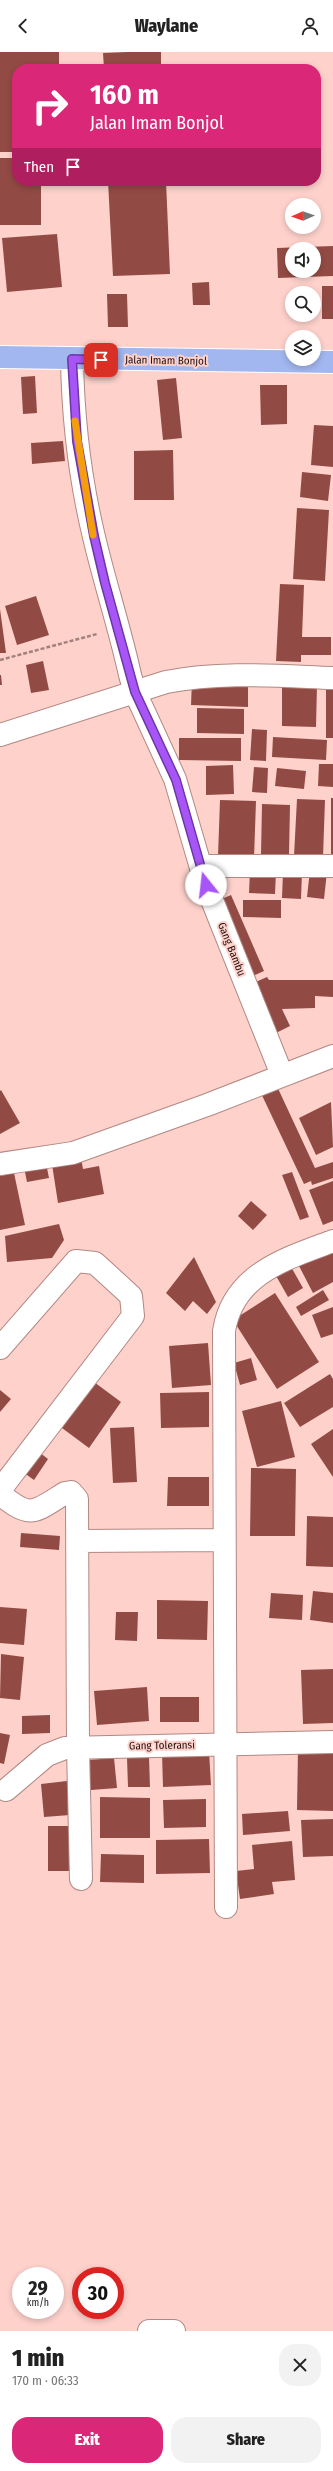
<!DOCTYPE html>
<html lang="en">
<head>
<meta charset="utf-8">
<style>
  body { margin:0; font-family:"Fira Sans Condensed",sans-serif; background:#f2f2f2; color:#222; height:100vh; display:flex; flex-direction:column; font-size:15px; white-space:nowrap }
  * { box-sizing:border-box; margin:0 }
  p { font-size:13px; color:#767676 }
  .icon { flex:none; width:22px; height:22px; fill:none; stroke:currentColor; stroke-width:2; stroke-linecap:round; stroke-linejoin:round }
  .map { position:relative; height:2279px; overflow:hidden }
  .panel { display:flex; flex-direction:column; background:#fff; flex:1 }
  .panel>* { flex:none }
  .hud { position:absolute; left:12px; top:12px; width:309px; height:122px; border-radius:16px; box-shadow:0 2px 6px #0003; background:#db2777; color:#fff; overflow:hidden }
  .needle { width:26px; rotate:268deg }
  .tools { position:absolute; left:285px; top:146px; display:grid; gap:8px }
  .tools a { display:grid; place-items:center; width:36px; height:36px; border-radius:50%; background:#fff; box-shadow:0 2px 6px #0003; font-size:20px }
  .speed { position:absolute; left:12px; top:2215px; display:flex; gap:8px; font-size:20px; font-weight:700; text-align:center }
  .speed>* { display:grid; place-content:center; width:52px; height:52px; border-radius:50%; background:#fff; box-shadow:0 2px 6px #0003; line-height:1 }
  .speed small { font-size:10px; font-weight:400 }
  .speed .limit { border:6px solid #d22; background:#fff; color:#111 }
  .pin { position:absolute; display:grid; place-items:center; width:34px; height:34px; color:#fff; margin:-17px; border-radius:8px; box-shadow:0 2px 6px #0006 }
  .me { position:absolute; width:44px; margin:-22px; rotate:344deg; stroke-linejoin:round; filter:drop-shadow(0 0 3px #0008) }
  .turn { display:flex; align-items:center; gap:14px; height:84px; padding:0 12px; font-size:18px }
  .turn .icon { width:52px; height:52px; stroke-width:2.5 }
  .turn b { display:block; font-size:28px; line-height:34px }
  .then { display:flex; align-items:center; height:38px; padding:0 12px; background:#0003; gap:8px; font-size:15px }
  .round { display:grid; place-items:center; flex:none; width:42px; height:42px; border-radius:16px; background:#f2f2f2 }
  .summary { display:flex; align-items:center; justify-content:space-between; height:68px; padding:0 12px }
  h1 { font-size:24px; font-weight:800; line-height:30px }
  .button { display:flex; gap:8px; margin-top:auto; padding:8px 12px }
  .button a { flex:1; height:46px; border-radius:16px; background:#db2777; color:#fff; font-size:16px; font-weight:800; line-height:46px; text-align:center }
  .button a+a { background:#f2f2f2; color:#222 }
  header { display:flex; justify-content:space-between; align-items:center; height:52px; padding:0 12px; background:#fff; font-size:18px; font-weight:800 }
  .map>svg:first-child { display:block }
  .building { fill:#924b44; fill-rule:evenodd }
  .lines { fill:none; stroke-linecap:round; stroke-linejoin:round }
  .minor-casing { stroke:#b28883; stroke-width:24 }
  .major-casing { stroke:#fff; stroke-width:24 }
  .path { stroke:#a3827e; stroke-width:2.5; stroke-dasharray:4 2; stroke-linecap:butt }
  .minor { stroke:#fff; stroke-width:22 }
  .major { stroke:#a2b7ef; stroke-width:22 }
  .route-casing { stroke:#6d37a1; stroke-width:10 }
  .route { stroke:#a855f7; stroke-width:7 }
  .slow { stroke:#f59e0b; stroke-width:7 }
  .labels { text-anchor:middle; stroke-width:4; stroke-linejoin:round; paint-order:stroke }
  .street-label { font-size:11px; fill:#221211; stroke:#fed1cb }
</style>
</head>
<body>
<header><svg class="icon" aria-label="back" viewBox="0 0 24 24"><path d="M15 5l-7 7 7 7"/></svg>Waylane<svg class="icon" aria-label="person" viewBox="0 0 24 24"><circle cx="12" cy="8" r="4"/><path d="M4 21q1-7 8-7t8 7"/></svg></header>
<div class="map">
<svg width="333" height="2279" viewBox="0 0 333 2279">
  <rect width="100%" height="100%" fill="#fed1cb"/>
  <!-- building -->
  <path class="building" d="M0,0H59V17H17V100H0Z
    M127,0H161V17H104L103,1Z
    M0,106H17V129H41V173H0Z
    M108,129H166L170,222L113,224Z
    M57,182L62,235L7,240L2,186Z
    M333,194V224L278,226L277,196ZM292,197H314V219H292Z
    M209,230L210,253H193L192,231Z
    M322,234H333V267H322Z
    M107,242H127L128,275H108Z
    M35,324L37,361L23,362L21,325Z
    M176,326L182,386L163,388L157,328Z
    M260,333H287V372L261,373Z
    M314,373L333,374V415L311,413Z
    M63,389L65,409L32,412L31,391Z
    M173,398L174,448H134V399Z
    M302,420L331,423L328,449L300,445Z
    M297,456L329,458L325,529L293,527Z
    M280,532L304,533L302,585H331V603H301V610L276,609Z
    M36,544L49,583L17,593L5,554Z
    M0,557L6,601H0Z
    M43,609L49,638L31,641L26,613Z
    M0,623H1L2,633H0Z
    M192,628L248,630V655L191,653Z
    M326,629H333V686H326Z
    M282,632L317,633L316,675L282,674Z
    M197,656L244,657V682L197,681Z
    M252,677L267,678L266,709L250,708Z
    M273,685L327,688L326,708L272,705Z
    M179,686H241V709L179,708Z
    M319,712H333V735L318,734Z
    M233,713L234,742L206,743V714Z
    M254,715L268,716L267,741L252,740Z
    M277,716L306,719L304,737L275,734Z
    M331,746H333V807H331Z
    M297,747L325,748L323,805L294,804Z
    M220,748L256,749L254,806L218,804Z
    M262,752L290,753L289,803L261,802Z
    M250,818L276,820L275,842L249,841Z
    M310,818L327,820L324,847L307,845Z
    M283,820H302L301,847L282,846Z
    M231,843L264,919L248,926L215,850Z
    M243,848H281V866L243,865Z
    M267,925L269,928H333V945L315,944V956L282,957L290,974L270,984L247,934Z
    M275,1030L315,1116L333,1110V1126L312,1133L311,1129L304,1132L259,1037Z
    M1,1038L20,1071L0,1082V1039Z
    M331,1050L333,1095L316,1103L299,1066Z
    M80,1101L83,1117L99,1114L104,1142L58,1151L51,1106Z
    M45,1106L49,1126L27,1130L23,1110Z
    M292,1120L309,1165L300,1168L282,1123Z
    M14,1121L25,1173L0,1178V1124Z
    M333,1129V1169L323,1173L309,1138Z
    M251,1149L267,1163L253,1178L238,1164Z
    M59,1172L64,1188L52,1206L7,1210L5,1184Z
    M333,1194V1230L313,1241L298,1212Z
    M194,1205L216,1250L207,1262L193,1249L185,1259L166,1241Z
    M290,1213L303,1236L288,1245L275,1222Z
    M323,1238L329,1248L301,1264L296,1255Z
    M275,1241L319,1310L277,1337L233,1268Z
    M333,1255V1282L321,1286L312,1263Z
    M208,1291L211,1333L172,1336L169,1294Z
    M251,1306L257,1328L240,1333L234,1311Z
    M330,1322L333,1327V1355L300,1375L284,1351Z
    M94,1330L121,1350L89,1396L62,1376Z
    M0,1338L11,1347L0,1360Z
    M209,1340V1375L161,1376L160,1341Z
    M281,1349L295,1405L257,1415L242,1359Z
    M134,1375L137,1430L113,1431L110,1376Z
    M333,1377V1425L311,1392Z
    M35,1397L48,1407L34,1428L20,1418Z
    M251,1416L296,1417L295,1484H250Z
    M168,1425H209V1454H167Z
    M307,1464L333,1465V1515L306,1514Z
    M21,1481L60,1484L59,1498L20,1495Z
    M313,1539L333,1541V1571L310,1568Z
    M271,1541L303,1543L302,1568L269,1566Z
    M157,1548L208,1549L207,1588L157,1587Z
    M0,1555L27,1557L24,1593L0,1591Z
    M116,1560H138L137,1589L115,1588Z
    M1,1602L24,1605L20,1648L0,1646Z
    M333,1617V1671L303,1672L301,1618Z
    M147,1635L149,1669L97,1673L94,1639Z
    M160,1645H199V1670H160Z
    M50,1663V1681L22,1682V1664Z
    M0,1681L10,1683L4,1712L0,1711Z
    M298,1697L333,1698V1759L297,1758Z
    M209,1699L211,1733L163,1735L162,1701Z
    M149,1705L150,1735H128L127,1706Z
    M114,1706L117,1736L91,1738L88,1708Z
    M67,1729L70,1763L44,1765L41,1732Z
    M100,1745L150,1746V1786H100Z
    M206,1747V1775L164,1776L163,1748Z
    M288,1759L290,1779L243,1783L242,1762Z
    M333,1767V1804L303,1805L301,1768Z
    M48,1774H70V1819H48Z
    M209,1787L210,1821L156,1822V1788Z
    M292,1789L295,1828L272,1830L274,1842L240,1847L236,1819L254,1817L252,1793Z
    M101,1802L144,1803V1831L100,1830Z"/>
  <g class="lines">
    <!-- minor casing -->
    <g class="minor-casing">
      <path id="minor" d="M72,307C73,367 80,427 94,485C105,532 120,577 130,623L135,640L175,727L206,833L282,1023
        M0,683L166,630C221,619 278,624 333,626
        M201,814H333
        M0,1112L73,1101L207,1053L333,1004
        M0,1296L76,1209L95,1211L131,1244L133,1264L0,1438
        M0,1442C31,1467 33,1461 65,1441L71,1440L77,1447L78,1695L81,1827
        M78,1489L223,1488
        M6,1738L47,1703L65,1696L333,1690
        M226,1855L224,1279C233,1222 285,1207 333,1189
        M149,2279H174"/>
    </g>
    <!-- major casing -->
    <g class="major-casing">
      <path id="major" d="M0,305L333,310"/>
    </g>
    <!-- path -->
    <path class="path" d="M0,608L97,582"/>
    <!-- minor -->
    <use href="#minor" class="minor"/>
    <!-- major -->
    <use href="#major" class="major"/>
  </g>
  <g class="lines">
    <!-- route casing -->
    <g class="route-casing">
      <path id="route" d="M101,308L72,307L77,389L94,484L105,531L135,640L176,728L206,833"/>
    </g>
    <!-- route -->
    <use href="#route" class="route"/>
    <!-- slow -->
    <path class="slow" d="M75,369L93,483"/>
  </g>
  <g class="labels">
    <!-- street labels -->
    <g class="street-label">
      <text transform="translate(166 308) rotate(1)" y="4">Jalan Imam Bonjol</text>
      <text transform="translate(232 897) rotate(68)" y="4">Gang Bambu</text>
      <text transform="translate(162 1693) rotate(-1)" y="4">Gang Toleransi</text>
    </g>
  </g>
</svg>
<div class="tools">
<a><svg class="needle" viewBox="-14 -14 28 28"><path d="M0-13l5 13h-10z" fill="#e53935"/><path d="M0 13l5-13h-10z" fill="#767676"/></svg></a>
<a><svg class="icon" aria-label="sound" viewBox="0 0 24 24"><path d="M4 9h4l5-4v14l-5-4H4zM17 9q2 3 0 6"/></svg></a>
<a><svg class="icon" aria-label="search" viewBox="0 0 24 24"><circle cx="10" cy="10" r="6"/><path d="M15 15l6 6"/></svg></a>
<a><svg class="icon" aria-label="layers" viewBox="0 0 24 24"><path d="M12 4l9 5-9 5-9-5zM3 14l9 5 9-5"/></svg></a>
</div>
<div class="speed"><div>29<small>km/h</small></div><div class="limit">30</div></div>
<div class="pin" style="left:101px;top:308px;background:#d93025"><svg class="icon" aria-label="arrive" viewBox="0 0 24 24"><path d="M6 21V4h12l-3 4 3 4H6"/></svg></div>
<svg class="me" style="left:206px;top:833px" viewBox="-20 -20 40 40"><circle r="19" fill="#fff"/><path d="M0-13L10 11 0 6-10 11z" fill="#a855f7"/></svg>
<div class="hud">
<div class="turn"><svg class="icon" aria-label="right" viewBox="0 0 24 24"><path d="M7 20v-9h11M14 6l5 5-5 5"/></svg><div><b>160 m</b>Jalan Imam Bonjol</div></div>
<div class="then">Then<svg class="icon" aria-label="arrive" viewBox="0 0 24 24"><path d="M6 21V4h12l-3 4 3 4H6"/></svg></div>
</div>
</div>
<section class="panel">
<div class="summary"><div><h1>1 min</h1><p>170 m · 06:33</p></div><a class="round"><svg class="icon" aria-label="close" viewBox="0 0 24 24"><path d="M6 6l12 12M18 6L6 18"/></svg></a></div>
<div class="button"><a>Exit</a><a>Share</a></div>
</section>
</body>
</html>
